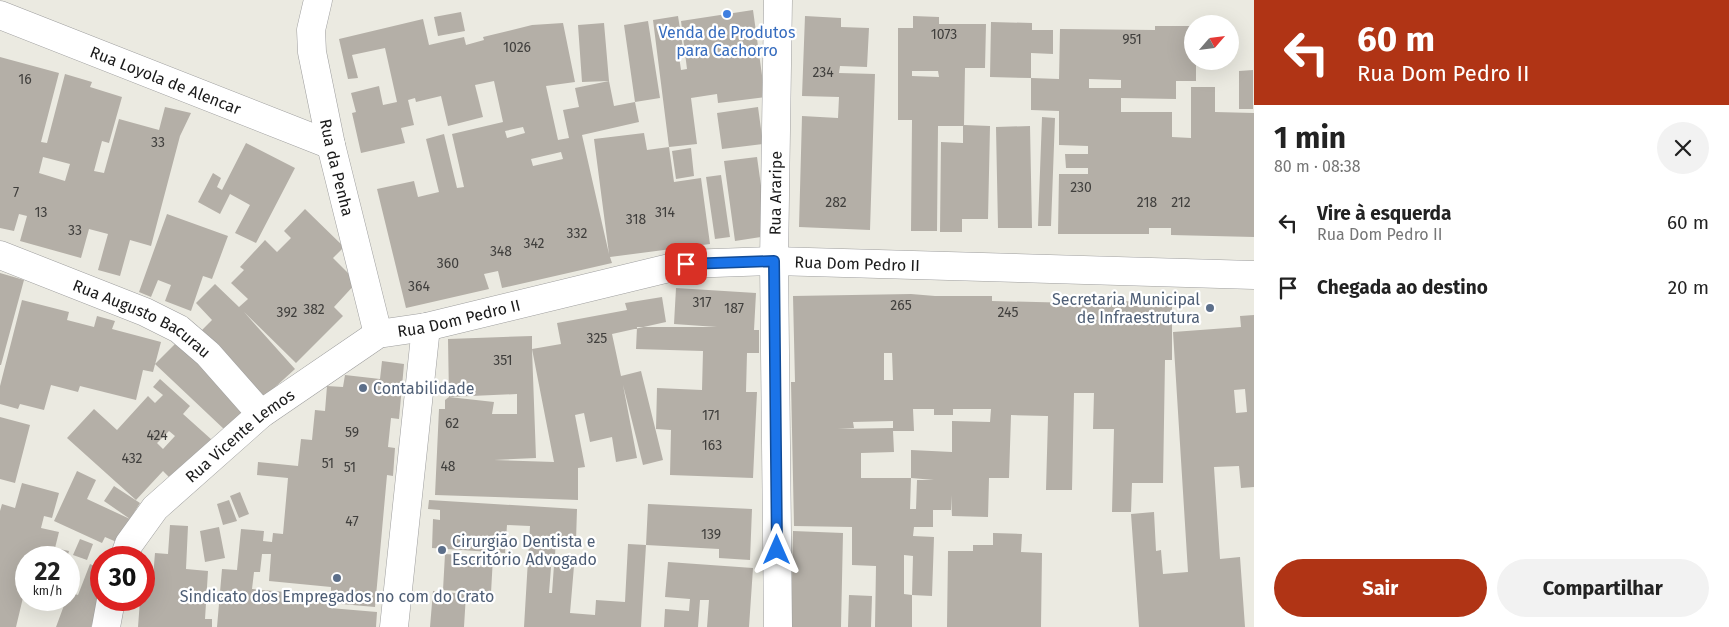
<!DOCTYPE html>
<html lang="pt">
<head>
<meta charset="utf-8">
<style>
  body { margin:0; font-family:"Fira Sans",sans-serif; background:#f2f2f2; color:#222; height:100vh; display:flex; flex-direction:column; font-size:19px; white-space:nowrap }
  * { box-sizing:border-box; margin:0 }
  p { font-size:16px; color:#767676 }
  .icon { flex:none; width:28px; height:28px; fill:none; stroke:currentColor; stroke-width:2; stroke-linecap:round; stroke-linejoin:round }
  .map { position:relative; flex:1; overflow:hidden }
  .side { display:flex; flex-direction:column; background:#fff; width:475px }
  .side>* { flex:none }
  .top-card { background:#b03415; color:#fff; overflow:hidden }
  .needle { width:32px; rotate:62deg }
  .controls { position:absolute; left:1184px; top:15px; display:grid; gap:10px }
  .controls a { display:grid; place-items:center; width:55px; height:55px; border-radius:50%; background:#fff; box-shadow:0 5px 20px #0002; font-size:25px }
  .speed { position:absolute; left:15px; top:546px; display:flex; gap:10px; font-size:25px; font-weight:700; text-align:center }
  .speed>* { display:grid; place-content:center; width:65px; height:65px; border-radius:50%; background:#fff; box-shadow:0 5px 20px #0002; line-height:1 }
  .speed small { font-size:12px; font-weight:400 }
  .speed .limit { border:8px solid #d22; background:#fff; color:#111 }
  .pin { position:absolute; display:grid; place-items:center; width:42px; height:42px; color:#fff; margin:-21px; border-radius:10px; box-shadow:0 2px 8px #0006 }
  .me { position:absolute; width:55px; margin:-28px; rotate:0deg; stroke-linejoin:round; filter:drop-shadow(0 0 4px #0008) }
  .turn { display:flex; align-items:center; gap:18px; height:105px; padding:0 20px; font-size:22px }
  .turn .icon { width:65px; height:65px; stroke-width:2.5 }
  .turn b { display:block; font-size:35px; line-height:42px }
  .round { display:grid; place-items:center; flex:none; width:52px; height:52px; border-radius:26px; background:#f2f2f2 }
  .head { display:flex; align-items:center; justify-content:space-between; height:85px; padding:0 20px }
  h1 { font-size:30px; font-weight:700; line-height:38px }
  .primary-button { display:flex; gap:10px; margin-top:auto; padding:10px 20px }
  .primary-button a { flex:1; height:58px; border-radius:30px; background:#b03415; color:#fff; font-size:20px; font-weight:700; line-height:58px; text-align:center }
  .primary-button a+a { background:#f2f2f2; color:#222 }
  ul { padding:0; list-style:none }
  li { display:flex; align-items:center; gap:15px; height:65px; padding:0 20px }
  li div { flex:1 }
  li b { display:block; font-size:19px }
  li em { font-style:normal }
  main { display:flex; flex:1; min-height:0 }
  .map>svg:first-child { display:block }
  .building { fill:#b4afa7; fill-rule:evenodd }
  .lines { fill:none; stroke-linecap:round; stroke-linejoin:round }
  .street-casing { stroke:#9e9e9e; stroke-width:29 }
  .street { stroke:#fff; stroke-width:28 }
  .route-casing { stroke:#114b97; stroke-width:12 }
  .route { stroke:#1a73e8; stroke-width:9 }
  .shop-dot { fill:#3f7fe0; stroke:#fff; stroke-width:2 }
  .service-dot { fill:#5c6f8a; stroke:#fff; stroke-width:2 }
  .labels { text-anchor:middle; stroke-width:4.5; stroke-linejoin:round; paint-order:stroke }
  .number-label { font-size:14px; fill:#403f3d }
  .shop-label { font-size:16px; fill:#366cbe; stroke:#fff }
  .street-label { font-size:16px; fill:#1a1a1a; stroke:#fff }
  .service-label { font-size:16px; fill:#4e5e75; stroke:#fff; text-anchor:start }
</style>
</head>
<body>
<main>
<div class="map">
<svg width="1254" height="627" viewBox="0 0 1254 627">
  <rect width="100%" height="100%" fill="#ebeae1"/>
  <!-- building -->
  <path class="building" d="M753,10L765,97L718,103L717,94L691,98L697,144L669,147L653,20L678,16L683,48L678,49L681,70L687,69L681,21Z
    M461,12L465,31L438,36L434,17Z
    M805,16L841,18V27L869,28L867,67L840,66L839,73L875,74L870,230L799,227L802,116L838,118L839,97L802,96Z
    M913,16L939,17V24H986L985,68H965L964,125L990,126L988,219H962V232H940L941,142L963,143V126H938L937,231H911L912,120H898V28H913ZM912,71H938L939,77L912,76Z
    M423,19L429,45L464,37L466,45L484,40L483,37L532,25L563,23L575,82L546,86L558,140L569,138L563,110L579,107L575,88L609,81L614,106L635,102L639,122L582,135L609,254L594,139L644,133L647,150L669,147L674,182L701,178L710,244L610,257L612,263L502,288L498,271L484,274L489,289L406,308L377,189L414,181L418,197L439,192L426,139L444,134L457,188L464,187L452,134L503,122L494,81L475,85L483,117L448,126L441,96L416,102L415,98L408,100L414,125L401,128L405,143L361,153L352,113L356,112L351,93L379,86L383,105L397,102L385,48L352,55L358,78L348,79L339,39ZM523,127L525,133L507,138L505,131ZM561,152L563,159L533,166L531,159Z
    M648,21L660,98L635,102L624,25Z
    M991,22L1032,23V30H1053V54L1031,53V78L990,77Z
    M604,23L609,81L582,82L578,25Z
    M1155,26H1192V61H1196V81H1176V99L1121,98V112H1172V137L1191,138V87H1215V112L1254,113V237L1171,235V228H1149V234H1058L1059,174H1088V168H1066L1065,154H1088V146L1059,145V111L1031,110V78L1059,79L1060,29L1155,30ZM1089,79L1121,80V88H1089Z
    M0,57L59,73L41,142L47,143L65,74L92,82L90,87L122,97L109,143L102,141L94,171L104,173L119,119L159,130L165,107L191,113L180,136L151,246L130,240L120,276L98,270L108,234L89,229L81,258L20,241L27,216L19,214L14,231L0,228ZM43,157L70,164L65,181L39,173Z
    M1253,70V109H1239V71Z
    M758,107L763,144L722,149L717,113Z
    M1042,117L1055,118L1051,226H1038Z
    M1030,126L1032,228H998L996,127Z
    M246,143L295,168L256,243L235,233L250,205L230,194L220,214L198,202L213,173L221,178L217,187L222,190Z
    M691,148L694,176L676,179L672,151Z
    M757,157L768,236L735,241L724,161Z
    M721,175L730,237L715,239L706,177Z
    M305,209L344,247L333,258L357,282L334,307L343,316L296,363L244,312L295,369L262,399L199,333L212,320L196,303L215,284L239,307L248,299L231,283L244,270L240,267L265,240L277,252L291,238L284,231Z
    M167,214L228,236L212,279L203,276L191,311L165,301L171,285L158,280L151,297L139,292Z
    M0,273L24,280L1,365H0Z
    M676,288L756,293L754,330H759V353H747L746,392H757L753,478L670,475L671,430L656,429L657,388L702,390L703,351L636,349L637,327H717L674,324Z
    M911,294L935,296H992V301L1116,304V301L1172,302V360H1165L1163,483H1132L1131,512H1112L1114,429H1093L1094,393H1074L1072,490H1046L1048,416L1011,415L1009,478H989L988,517L952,516L951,495V510H933V527H914L913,536L934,537L932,596L912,595V627H875L876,566L852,565V527L794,526L791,382H795L793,296ZM884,353H892L893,380H884ZM913,409H934V415H953V409H991L990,422L952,421V452L911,450V478L934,480H917L916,509H910L911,478H861V453L894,452L893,431H914ZM893,421V428L838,429L854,428L853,422ZM904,555L913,556L912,595L904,594Z
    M662,297L666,322L612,334L621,376L641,371L663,460L643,465L623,385L637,458L616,462L612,437L590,442L584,413L575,415L585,467L578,468V500L435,495L439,409H445V400L449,397L494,402L492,414H517V394L449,397L448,339L532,336V349L536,458L494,460L554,462L532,349L561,344L557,323L627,310L625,303Z
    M22,300L69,312L67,320L94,327L97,316L115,321L112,329L161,342L153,372L143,370L136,400L80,386L78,392L51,385L44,410L20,404L18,409L0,404V386Z
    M1254,315V487L1241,488L1239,466L1214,467L1220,559L1240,557L1245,627H1139L1131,514L1154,512L1156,551L1161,550L1163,574L1188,572L1173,332L1241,327L1240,316ZM1245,389L1247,412L1236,413L1234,390Z
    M179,340L249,408L226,431L155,364Z
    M382,361L404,364L399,419L391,418L388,447L395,448L393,476L387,475L375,607L330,603V608L377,612L376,627H217L222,569L237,570L241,529L264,531L263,541L272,542L273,533L283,534L288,478L257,475L258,462L298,466L301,439L312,440L315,410L325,411L327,386L343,387L345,375L380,379ZM262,554H271L269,581L331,587V596L252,589L254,572H260Z
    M160,379L190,406L183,414L212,440L174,482L163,471L136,500L67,438L94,409L117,430L148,396L155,403L163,395L153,387ZM169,431L175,436L163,449L157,443Z
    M0,417L30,425L15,483L0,479Z
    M77,471L96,480L87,499L130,519L104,501L114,486L140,503L130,519L119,543L105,537L102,543L54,521Z
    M22,483L59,493L52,518L44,516L41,528L59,532L55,548L69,551L67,558H26V585L16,627H0V511L2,504L15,508Z
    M240,492L249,514L239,518L230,496Z
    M229,500L237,521L223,525L217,504Z
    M429,500L577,509L576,541L556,539L555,555H552L549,593H552L554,565L574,566L570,613L595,615L596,600L625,602L628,544L646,545L641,627H524L530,526L507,525L505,553L432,548L433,519L440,520V510L428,509Z
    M648,504L752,509L750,560L719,558V549L646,545Z
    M170,525L188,526L186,569L208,571L205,619H212V627H138L140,600H144V589L152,590L155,553L168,554Z
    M219,527L225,558L205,562L200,531Z
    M793,531L843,533L841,627H791Z
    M993,533L1022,534L1021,552L1042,553L1041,627H947L948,551H973V545H993Z
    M80,539L93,544L87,560L73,555Z
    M445,554L493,557L491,593L443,590Z
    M668,562L753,568L749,627H707L709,600H700L698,627H664L665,609L689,611L690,599L665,597Z
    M90,564L101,569V599L91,627H56L66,600H69V592L78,595Z
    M433,591L466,594L464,627H430Z
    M849,595L872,596L871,627H848Z"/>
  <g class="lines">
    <!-- street casing -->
    <g class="street-casing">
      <g id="street">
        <path id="s1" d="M318,0L311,30L312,52L331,145L378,334"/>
        <path id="s2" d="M0,15L331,145"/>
        <path id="s3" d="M0,255L145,312L179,329L208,354L261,414"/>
        <path id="s4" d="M124,558L129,544L155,508L261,414L378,334L426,327L686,264L774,261L1254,275"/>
        <path d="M106,627L111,600"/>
        <path d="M394,627L426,327"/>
        <path id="s5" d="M778,627L774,261L778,0"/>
      </g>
    </g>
    <!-- street -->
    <use href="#street" class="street"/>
  </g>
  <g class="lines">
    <!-- route casing -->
    <g class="route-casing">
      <path id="route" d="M686,264L774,261L777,550"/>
    </g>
    <!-- route -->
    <use href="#route" class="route"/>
  </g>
  <!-- markers -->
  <circle class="shop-dot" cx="727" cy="14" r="5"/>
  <g class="service-dot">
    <circle cx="1210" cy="308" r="5"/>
    <circle cx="363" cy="388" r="5"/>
    <circle cx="442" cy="550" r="5"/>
    <circle cx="337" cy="578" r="5"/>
  </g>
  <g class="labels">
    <!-- number labels -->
    <g class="number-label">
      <text x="944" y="39">1073</text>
      <text x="1132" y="44">951</text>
      <text x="517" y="52">1026</text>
      <text x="823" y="77">234</text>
      <text x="25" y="84">16</text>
      <text x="158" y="147">33</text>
      <text x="1081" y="192">230</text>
      <text x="16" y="197">7</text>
      <text x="836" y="207">282</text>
      <text x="1147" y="207">218</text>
      <text x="1181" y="207">212</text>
      <text x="41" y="217">13</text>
      <text x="665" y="217">314</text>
      <text x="636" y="224">318</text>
      <text x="75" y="235">33</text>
      <text x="577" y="238">332</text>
      <text x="534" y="248">342</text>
      <text x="501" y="256">348</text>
      <text x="448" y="268">360</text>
      <text x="419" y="291">364</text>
      <text x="702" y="307">317</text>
      <text x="901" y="310">265</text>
      <text x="734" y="313">187</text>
      <text x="314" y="314">382</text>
      <text x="287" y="317">392</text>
      <text x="1008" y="317">245</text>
      <text x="597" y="343">325</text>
      <text x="503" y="365">351</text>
      <text x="711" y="420">171</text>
      <text x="452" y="428">62</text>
      <text x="352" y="437">59</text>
      <text x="157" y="440">424</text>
      <text x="712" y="450">163</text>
      <text x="132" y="463">432</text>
      <text x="328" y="468">51</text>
      <text x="448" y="471">48</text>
      <text x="350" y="472">51</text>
      <text x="352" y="526">47</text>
      <text x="711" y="539">139</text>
    </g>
    <!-- shop labels -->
    <g class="shop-label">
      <text x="727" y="38">Venda de Produtos<tspan x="727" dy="18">para Cachorro</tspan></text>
    </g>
    <!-- street labels -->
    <g class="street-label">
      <text dy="6" stroke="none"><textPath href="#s2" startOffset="178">Rua Loyola de Alencar</textPath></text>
      <text dy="6" stroke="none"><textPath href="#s1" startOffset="171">Rua da Penha</textPath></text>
      <text dy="6" stroke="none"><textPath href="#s5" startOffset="434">Rua Araripe</textPath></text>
      <text dy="6" stroke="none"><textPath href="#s4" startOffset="830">Rua Dom Pedro II</textPath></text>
      <text dy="6" stroke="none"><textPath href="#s4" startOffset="425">Rua Dom Pedro II</textPath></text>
      <text dy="6" stroke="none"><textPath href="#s3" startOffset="156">Rua Augusto Bacurau</textPath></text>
      <text dy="6" stroke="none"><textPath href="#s4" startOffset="171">Rua Vicente Lemos</textPath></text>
    </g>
    <!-- service labels -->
    <g class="service-label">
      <text x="1200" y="305" text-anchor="end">Secretaria Municipal<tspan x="1200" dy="18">de Infraestrutura</tspan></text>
      <text x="373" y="394">Contabilidade</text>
      <text x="452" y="547">Cirurgião Dentista e<tspan x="452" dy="18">Escritório Advogado</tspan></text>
      <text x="337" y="602" text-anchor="middle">Sindicato dos Empregados no com do Crato</text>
    </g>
  </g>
</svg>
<div class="controls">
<a><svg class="needle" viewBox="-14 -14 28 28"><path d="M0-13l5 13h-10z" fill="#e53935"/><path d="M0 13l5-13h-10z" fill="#767676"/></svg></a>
</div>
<div class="speed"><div>22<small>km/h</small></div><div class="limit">30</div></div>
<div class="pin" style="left:686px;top:264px;background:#d93025"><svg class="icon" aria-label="arrive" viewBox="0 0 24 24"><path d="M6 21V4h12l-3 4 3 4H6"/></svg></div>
<svg class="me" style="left:777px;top:550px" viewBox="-20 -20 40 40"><path d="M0-17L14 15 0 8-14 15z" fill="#1a73e8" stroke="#fff" stroke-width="4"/></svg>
</div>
<section class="side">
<div class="top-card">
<div class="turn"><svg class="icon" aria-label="left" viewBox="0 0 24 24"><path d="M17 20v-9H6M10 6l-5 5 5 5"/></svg><div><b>60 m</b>Rua Dom Pedro II</div></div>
</div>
<div class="head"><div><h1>1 min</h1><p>80 m · 08:38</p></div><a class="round"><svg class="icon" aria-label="close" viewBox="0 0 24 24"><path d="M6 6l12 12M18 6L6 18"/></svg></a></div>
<ul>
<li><svg class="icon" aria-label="left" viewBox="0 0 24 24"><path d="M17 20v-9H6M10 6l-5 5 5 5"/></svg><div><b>Vire à esquerda</b><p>Rua Dom Pedro II</p></div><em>60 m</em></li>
<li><svg class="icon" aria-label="arrive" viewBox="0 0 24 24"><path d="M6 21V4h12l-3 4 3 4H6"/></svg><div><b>Chegada ao destino</b></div><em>20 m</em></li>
</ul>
<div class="primary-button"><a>Sair</a><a>Compartilhar</a></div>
</section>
</main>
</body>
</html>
